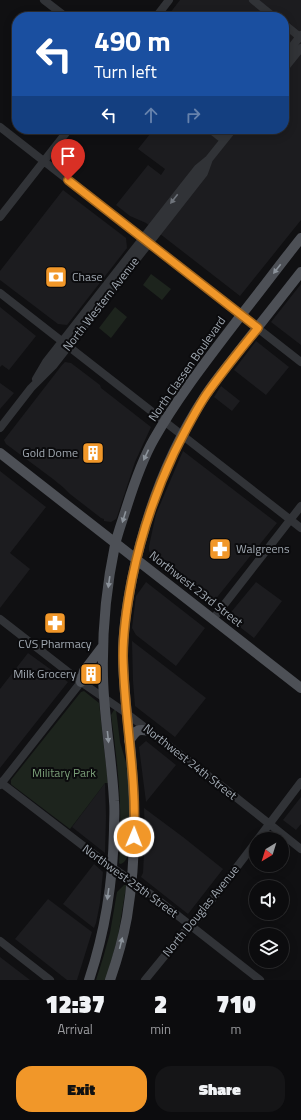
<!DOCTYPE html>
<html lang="en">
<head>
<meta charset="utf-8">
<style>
  body { margin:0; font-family:"Titillium Web",sans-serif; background:#151517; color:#f1f3f6; height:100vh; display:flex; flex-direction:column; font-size:15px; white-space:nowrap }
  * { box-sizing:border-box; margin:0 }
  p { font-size:13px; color:#9a9b9e }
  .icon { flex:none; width:22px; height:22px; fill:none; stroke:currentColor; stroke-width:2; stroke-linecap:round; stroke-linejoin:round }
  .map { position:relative; height:980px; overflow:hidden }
  .side { display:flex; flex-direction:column; background:#0c0c0e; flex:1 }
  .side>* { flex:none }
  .guide { position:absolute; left:12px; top:12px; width:277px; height:122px; border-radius:16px; box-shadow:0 2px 10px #0003,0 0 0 1px #2c2c2e; background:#1a4fa0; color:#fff; overflow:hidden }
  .needle { width:26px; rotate:218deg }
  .controls { position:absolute; left:249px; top:832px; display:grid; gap:8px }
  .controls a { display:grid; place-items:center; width:40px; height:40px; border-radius:50%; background:#0c0c0e; box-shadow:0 2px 10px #0003,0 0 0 1px #2c2c2e; font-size:20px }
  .pin { position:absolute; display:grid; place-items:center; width:34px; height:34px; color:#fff; margin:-41px -17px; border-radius:50% 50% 50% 0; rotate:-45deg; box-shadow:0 0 4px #0007 }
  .pin .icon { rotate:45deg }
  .me { position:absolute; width:44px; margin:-22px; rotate:1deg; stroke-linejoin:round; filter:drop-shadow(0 0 3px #0008) }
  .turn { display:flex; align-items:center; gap:14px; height:84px; padding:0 16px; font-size:18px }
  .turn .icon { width:52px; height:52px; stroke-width:2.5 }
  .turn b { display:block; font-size:28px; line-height:34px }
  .lanes { display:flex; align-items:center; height:38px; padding:0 16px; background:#0003; justify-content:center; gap:20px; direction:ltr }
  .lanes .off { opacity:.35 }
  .eta { display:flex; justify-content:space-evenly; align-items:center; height:68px; text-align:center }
  .eta b { font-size:24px; font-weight:800; line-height:28px }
  .action { display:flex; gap:8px; margin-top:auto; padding:8px 16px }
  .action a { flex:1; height:46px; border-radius:16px; background:#f19729; color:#111; font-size:16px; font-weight:800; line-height:46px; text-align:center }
  .action a+a { background:#151517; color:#f1f3f6 }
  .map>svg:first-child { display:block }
  .built { fill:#1c1c1f }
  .green { fill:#1d241d }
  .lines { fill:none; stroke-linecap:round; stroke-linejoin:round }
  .minor { stroke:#313337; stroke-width:8 }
  .major { stroke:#4d5056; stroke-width:10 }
  .oneway { fill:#6f747b }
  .oneway2 { fill:#8c939b }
  .route-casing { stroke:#9d621b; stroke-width:10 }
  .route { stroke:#f19729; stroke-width:7 }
  .labels { text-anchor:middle; stroke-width:4; stroke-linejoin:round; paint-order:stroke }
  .poi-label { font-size:12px; fill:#a1a9b2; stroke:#0b0b0d; text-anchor:start }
  .street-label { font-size:12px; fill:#a1a9b2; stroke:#0b0b0d }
  .park-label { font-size:12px; fill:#7a9e78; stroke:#0b0b0d }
</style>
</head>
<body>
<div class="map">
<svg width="301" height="980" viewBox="0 0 301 980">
  <rect width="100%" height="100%" fill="#101012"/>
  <!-- built -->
  <path class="built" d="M180,0H301V220L240,296L146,223L130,216L116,205L148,165L161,175L165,169L138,149L154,129H284V17H167Z
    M63,190L126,238L127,248L67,325L58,324L0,280V271Z
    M301,284V345L271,322Z
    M0,307L36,336L9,370L2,365L0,367Z
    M256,341L289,367L266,395L234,370Z
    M65,362L71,363L100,385L101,388L151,427L135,462L117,517L116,519L111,522L104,521V519L101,518L70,494L64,488L53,479L6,444L4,440L62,365Z
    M0,383L14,393L0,409Z
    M221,386L240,401L232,411L214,397Z
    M183,451L277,523L214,601H211L199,591L194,589L158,562L149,551V546L156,514Z
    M0,471L46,507L10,553L30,569L0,608Z
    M146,582L205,628L176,666L136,635L132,628L136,596Z
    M256,582L282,601L254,638L227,617Z
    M132,641L206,698L175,737L135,706L133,681Z
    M28,653L68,682L0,768V689Z
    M146,741L176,765L146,802L139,747Z
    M105,783L106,816L105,853L72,827Z
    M301,797V824L296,830L283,820Z
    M144,808L183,837L223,869L188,914L141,877L143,873L145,835Z
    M94,864L103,872L100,903L96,923L94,928L63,904Z
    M48,899L92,932L77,980H67L15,939Z
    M0,957L30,980H0Z"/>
  <!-- green -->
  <path class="green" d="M151,274L171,289L162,300L143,285Z
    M115,307L127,317L111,338L99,328Z
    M84,691L99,703L108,783H105L70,829L12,785L11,784V780L81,692Z
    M114,710H116L120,742L127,766L129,784V836L128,855C127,858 124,864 120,864L119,863C123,813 118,765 111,715Z
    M124,885H126V887L118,936L106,980H96L103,958L110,933L117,892Z"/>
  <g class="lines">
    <!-- minor -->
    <path class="minor" d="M44,0L66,17
      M253,0L274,17
      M156,17L169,0
      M284,24L301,38
      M284,57L301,35
      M284,69L301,48
      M0,127L301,362
      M210,129L224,140
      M0,217L69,129
      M0,293L301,528
      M36,379L46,362L183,187L198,168L209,159L233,129
      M0,428L31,388L53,366L204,173L209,159
      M0,619L81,682L126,713L228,791L301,849
      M213,619L301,506
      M0,782L99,858L149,893L260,980
      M0,785L81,682
      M258,839L301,782
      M0,941L50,980
      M145,980L190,925L198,918L256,842"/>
    <!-- major -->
    <path class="major" d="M0,453L301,688
      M81,682L84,671L103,646
      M129,741C136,731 137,728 149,731
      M89,980C105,932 113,880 114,830C114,820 115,811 114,801C112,760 104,719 103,677C102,633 106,588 115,545C118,532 123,519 127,506C134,484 142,460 154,439C179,395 211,355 242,314C262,289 281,263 301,238
      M110,980C117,960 123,939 127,917C135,868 136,818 132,769C130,731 123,693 123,655C123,629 127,604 132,579C145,515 169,451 205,396C214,382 225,369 235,356C257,328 279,300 301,272"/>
  </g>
  <!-- one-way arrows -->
  <defs><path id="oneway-solid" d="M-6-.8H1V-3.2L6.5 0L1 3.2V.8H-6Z"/></defs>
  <use class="oneway" href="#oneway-solid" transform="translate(174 199) rotate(128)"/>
  <g class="oneway2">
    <use href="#oneway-solid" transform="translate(277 269) rotate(128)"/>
    <use href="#oneway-solid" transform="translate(146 455) rotate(115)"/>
    <use href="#oneway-solid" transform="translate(124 517) rotate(107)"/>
    <use href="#oneway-solid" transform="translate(109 582) rotate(98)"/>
    <use href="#oneway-solid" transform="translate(108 737) rotate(84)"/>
    <use href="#oneway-solid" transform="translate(108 894) rotate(98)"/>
    <use href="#oneway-solid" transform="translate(121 943) rotate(-76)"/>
  </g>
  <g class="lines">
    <!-- route casing -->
    <g class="route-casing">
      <path id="route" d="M68,180L258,328C240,350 222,372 206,395C194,413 184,433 174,453C155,493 141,535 132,579C127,605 123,630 123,656C124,717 137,776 134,837"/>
    </g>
    <!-- route -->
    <use href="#route" class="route"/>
  </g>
  <!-- icons -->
  <defs>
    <g id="bank-square" transform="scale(1.15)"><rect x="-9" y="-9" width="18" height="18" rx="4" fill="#f19729" stroke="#0b0b0d"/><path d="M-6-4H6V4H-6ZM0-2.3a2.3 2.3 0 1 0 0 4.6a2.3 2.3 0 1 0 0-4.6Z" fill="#fff"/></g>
    <g id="building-square" transform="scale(1.15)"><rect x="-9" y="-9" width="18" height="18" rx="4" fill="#f19729" stroke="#0b0b0d"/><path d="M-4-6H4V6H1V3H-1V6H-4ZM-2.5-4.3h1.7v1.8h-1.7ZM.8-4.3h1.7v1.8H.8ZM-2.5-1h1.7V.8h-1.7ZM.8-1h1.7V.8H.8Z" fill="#fff"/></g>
    <g id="pharmacy-square" transform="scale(1.15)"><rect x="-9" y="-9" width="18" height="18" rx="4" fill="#f19729" stroke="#0b0b0d"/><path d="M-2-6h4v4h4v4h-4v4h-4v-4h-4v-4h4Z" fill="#fff"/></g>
  </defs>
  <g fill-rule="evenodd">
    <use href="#bank-square" x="56" y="277"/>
    <use href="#building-square" x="93" y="453"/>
    <use href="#pharmacy-square" x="220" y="549"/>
    <use href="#pharmacy-square" x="55" y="623"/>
    <use href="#building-square" x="91" y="674"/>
  </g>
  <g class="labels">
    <!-- poi labels -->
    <g class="poi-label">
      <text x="72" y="281">Chase</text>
      <text x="78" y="457" text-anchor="end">Gold Dome</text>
      <text x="236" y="553">Walgreens</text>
      <text x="55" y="648" text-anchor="middle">CVS Pharmacy</text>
      <text x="76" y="678" text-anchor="end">Milk Grocery</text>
    </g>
    <!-- street labels -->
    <g class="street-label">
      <text transform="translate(101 304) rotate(-52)" y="4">North Western Avenue</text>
      <text transform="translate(187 369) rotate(-55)" y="4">North Classen Boulevard</text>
      <text transform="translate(196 589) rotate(38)" y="4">Northwest 23rd Street</text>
      <text transform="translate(190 762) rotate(38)" y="4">Northwest 24th Street</text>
      <text transform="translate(130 881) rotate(36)" y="4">Northwest 25th Street</text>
      <text transform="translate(201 911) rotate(-51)" y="4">North Douglas Avenue</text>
    </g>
    <!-- park labels -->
    <g class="park-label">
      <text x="64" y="777">Military Park</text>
    </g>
  </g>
</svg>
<div class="controls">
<a><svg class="needle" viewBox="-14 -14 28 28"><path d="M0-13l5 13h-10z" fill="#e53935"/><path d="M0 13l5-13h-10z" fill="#9a9b9e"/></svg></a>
<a><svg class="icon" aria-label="sound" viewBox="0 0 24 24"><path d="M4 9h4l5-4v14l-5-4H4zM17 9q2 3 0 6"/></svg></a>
<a><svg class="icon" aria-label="layers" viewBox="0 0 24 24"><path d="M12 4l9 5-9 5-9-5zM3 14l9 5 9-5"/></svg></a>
</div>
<div class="pin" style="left:68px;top:180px;background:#d93025"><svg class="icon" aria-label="arrive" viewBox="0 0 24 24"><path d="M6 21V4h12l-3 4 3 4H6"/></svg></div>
<svg class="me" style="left:134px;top:837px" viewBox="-20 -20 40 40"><circle r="17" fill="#f19729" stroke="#fff" stroke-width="3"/><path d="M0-11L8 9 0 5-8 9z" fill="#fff"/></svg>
<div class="guide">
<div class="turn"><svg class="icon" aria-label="left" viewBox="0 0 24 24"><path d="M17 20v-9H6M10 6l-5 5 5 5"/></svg><div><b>490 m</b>Turn left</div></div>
<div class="lanes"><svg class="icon" aria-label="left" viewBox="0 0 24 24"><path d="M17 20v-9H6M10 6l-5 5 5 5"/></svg><svg class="icon off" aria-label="ahead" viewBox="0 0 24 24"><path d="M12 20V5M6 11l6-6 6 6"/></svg><svg class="icon off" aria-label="right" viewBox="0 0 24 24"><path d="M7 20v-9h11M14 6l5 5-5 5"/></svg></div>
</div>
</div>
<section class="side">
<div class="eta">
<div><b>12:37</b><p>Arrival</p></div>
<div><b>2</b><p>min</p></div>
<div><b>710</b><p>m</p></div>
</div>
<div class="action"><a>Exit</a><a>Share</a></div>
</section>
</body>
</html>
